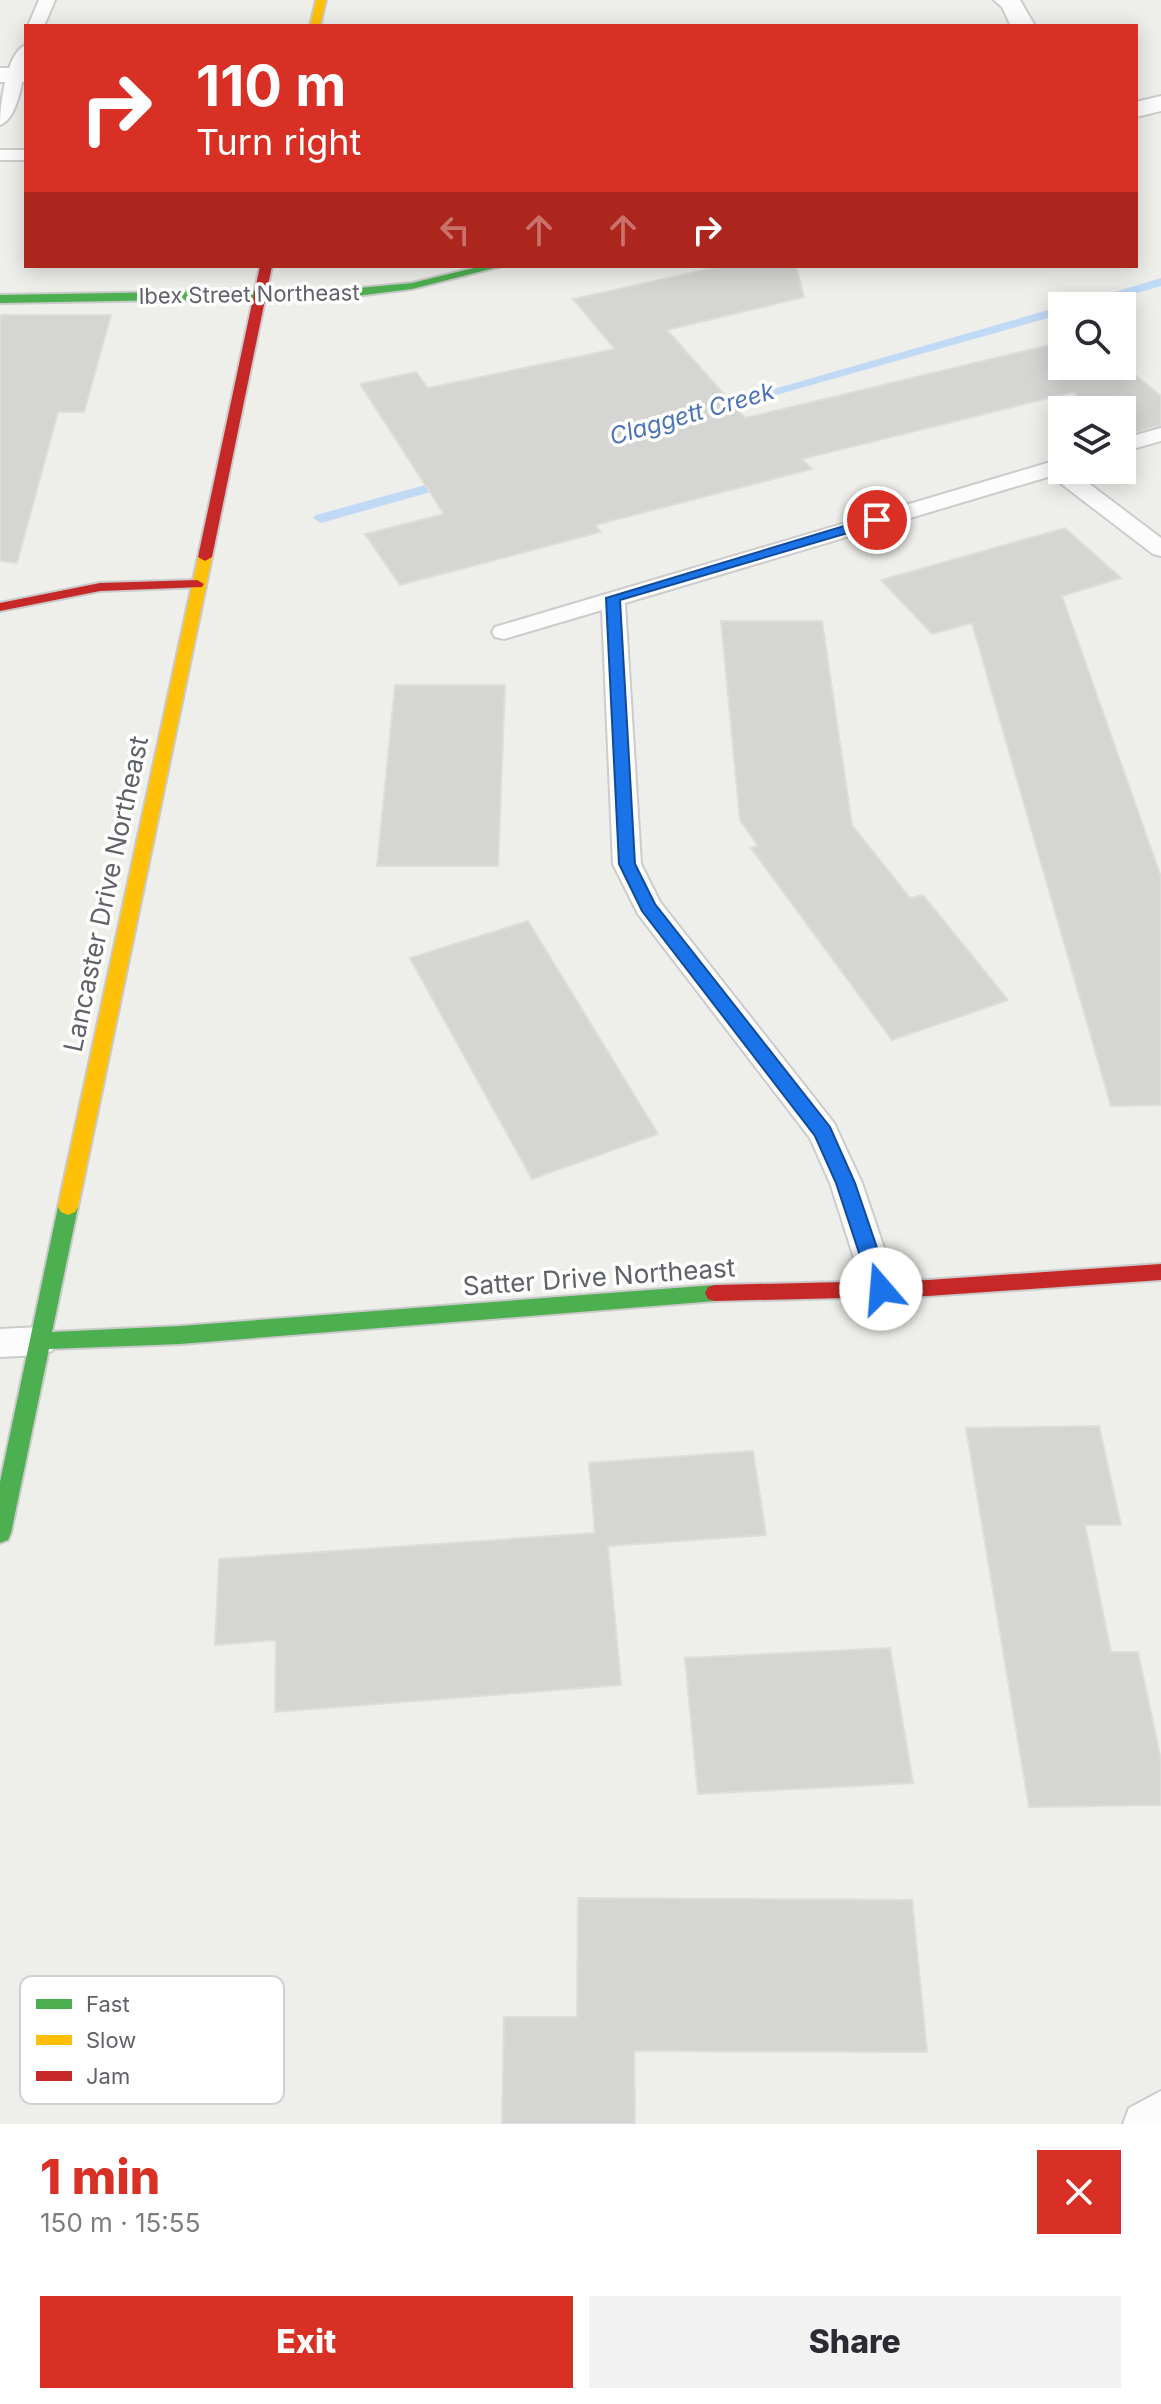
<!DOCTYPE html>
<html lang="en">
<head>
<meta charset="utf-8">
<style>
  body { margin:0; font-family:Inter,sans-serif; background:#f2f2f3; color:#2b2b33; height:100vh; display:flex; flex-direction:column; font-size:30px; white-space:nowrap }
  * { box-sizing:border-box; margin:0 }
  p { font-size:26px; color:#7c7c81 }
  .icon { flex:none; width:44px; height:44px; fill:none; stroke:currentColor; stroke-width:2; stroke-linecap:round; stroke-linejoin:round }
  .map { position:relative; height:2124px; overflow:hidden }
  .details { display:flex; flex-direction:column; background:#fff; flex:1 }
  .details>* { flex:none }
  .banner { position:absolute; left:24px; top:24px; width:1114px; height:244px; border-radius:0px; box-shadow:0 4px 20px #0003; background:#d93025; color:#fff; overflow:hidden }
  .controls { position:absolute; left:1048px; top:292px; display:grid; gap:16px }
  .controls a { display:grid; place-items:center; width:88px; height:88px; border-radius:0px; background:#fff; box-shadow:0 4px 20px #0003; font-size:40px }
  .pin { position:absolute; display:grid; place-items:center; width:68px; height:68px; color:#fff; margin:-34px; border:4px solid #fff; border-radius:50%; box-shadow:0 2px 8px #0007 }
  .me { position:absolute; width:88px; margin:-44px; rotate:342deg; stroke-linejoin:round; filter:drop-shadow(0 0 6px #0008) }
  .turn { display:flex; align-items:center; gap:28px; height:168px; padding:0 40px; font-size:36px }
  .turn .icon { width:104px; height:104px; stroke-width:2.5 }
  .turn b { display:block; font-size:56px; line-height:68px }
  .lanes { display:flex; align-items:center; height:76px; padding:0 40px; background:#0003; justify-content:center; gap:40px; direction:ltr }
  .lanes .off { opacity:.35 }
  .round { display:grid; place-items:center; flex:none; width:84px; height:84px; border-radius:0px; background:#f2f2f3 }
  .head { display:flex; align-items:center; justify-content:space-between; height:136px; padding:0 40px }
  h1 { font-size:48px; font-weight:800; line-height:60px; color:#d93025 }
  .cta { display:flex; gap:16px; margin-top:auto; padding:16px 40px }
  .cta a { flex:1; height:92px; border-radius:0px; background:#d93025; color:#fff; font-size:32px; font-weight:800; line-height:92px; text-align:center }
  .cta a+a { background:#f2f2f3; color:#2b2b33 }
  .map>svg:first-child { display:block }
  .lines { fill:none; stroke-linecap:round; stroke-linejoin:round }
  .stream { fill:#c0daf6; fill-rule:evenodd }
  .building { fill:#d5d5d3; stroke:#deddd9; stroke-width:2 }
  .lane-casing { stroke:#cbcccb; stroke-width:4 }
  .street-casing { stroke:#cbcccb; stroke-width:4 }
  .fast-casing { stroke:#cacaca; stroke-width:4 }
  .slow-casing { stroke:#cacaca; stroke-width:4 }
  .jam-casing { stroke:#cacaca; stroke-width:4 }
  .lane { fill:#fcfcfc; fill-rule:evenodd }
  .street { fill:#fcfcfc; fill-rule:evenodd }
  .fast { fill:#4caf50; fill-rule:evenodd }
  .slow { fill:#ffc107; fill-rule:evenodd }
  .jam { fill:#c62828; fill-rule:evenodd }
  .route { fill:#1a73e8; stroke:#114b97; stroke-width:2 }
  .labels { text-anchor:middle; stroke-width:7; stroke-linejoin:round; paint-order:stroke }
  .far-street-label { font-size:22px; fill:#5f6267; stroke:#fff }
  .far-water-label { font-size:24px; font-style:italic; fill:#4c75b6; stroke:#fff }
  .street-label { font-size:26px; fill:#5f6267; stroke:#fff }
  .key { fill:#fff; stroke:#cfd0d1; stroke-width:2 }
  .key-label { font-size:22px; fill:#5f6267 }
</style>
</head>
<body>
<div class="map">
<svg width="1161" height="2124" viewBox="0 0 1161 2124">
  <rect width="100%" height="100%" fill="#eeeeea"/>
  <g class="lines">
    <!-- stream -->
    <path class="stream" d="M1161,278V286L1091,306H1070Z
      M1062,306V314L713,413L701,410Z
      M454,477L459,478V484L321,523L313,518L316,515Z"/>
  </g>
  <!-- building -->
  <path class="building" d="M722,266H796L804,297L667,330L745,418L1062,342V366L1122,364L1161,396V425L1125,435L1122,433V410H1095L1073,392L802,459L812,469L595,525L601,532L400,585L365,534L444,514L360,384L416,372L428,388L615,349L573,299Z
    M0,315H111L84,412H58L17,563L0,561Z
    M1065,528L1121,578L1062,596L1161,877V1105L1111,1106L972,623L932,634L881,580Z
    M721,621H822L852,825L910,898L923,895L1008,1000L892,1040L751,848L758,846L740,820Z
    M395,685H505L498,866H377Z
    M528,921L658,1134L532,1179L410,958Z
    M1099,1426L1121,1525H1085L1111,1652H1138L1161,1760V1805L1029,1807L966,1428Z
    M753,1451L766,1535L608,1546L621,1685L275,1712L276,1640L215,1645L219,1559L595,1533L589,1463Z
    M890,1648L913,1783L698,1794L685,1658Z
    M578,1898L912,1900L927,2052L634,2051L635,2124H502L504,2017H577Z"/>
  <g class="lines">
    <!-- lane casing -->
    <g class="lane-casing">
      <path id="lane" d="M39,0H55L44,26H28Z
        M26,45C26,64 20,119 0,125C0,106 6,52 26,45Z
        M0,150H26V160H0Z
        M1161,428V441L1122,452V439Z
        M1054,461L1062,463V470H1071L1161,538V556L1153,554L1051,476L625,603L641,864L660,902L834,1123L862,1183L898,1289L893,1299L881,1303L869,1299L864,1289L830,1183L810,1138L638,914L613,864L602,610L504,639L495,637L492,632L495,627Z
        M40,1327L52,1331L57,1341L52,1351L40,1355L0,1357V1329Z
        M1161,2091V2124H1123L1129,2108Z"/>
    </g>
    <!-- street casing -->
    <g class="street-casing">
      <path id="street" d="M994,0H1020L1035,26H1011L1002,7Z
        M0,68H26V82H0Z
        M1161,96V111L1136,117V102Z"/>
    </g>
    <!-- fast casing -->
    <g class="fast-casing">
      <path id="fast" d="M482,266H502L412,289L348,297L0,303V295L348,289L412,283Z
        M68,1199L75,1202L78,1207L52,1332L180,1326L715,1285L722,1287L725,1293L722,1299L715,1301L180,1344L49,1349L11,1533L8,1540L0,1543V1482L58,1207L61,1202Z"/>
    </g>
    <!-- slow casing -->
    <g class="slow-casing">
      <path id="slow" d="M316,0H326L320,26H310Z
        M205,553L212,557L78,1207L75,1212L68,1215L61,1212L58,1207L198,557Z"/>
    </g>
    <!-- jam casing -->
    <g class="jam-casing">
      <path id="jam" d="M260,266H272L212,557L205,561L198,557Z
        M197,580L204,584L202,587L100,591L0,611V603L100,583Z
        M1161,1264V1280L928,1296L715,1301L708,1299L705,1293L708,1287L715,1285L928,1280Z"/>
    </g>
    <!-- lane -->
    <use href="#lane" class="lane"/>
    <!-- street -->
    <use href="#street" class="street"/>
    <!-- fast -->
    <use href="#fast" class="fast"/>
    <!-- slow -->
    <use href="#slow" class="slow"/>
    <!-- jam -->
    <use href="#jam" class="jam"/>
  </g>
  <!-- route -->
  <path class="route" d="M877,516L884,520L882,523L620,600L635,864L655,904L830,1127L855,1183L891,1289L888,1295L881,1298L874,1295L871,1289L836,1183L815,1136L642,911L619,864L606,598Z"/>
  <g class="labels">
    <!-- far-street labels -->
    <g class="far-street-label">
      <text transform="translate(249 294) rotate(-1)" y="8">Ibex Street Northeast</text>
    </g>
    <!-- far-water labels -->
    <g class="far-water-label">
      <text transform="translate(692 414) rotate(-16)" y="8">Claggett Creek</text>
    </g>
    <!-- street labels -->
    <g class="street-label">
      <text transform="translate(106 894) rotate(-78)" y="9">Lancaster Drive Northeast</text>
      <text transform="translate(599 1277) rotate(-4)" y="9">Satter Drive Northeast</text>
    </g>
  </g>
  <!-- legend -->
  <rect x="20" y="1976" width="264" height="128" rx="12" class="key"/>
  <rect x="36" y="1999" width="36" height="10" fill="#4caf50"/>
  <rect x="36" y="2035" width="36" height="10" fill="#ffc107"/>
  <rect x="36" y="2071" width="36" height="10" fill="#c62828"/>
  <g class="key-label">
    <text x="86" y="2012">Fast</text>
    <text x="86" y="2048">Slow</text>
    <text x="86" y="2084">Jam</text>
  </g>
</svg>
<div class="controls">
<a><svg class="icon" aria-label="search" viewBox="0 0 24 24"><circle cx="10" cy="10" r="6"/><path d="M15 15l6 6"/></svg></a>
<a><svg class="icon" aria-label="layers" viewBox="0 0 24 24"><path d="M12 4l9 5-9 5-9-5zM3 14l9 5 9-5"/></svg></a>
</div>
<div class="pin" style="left:877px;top:520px;background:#d93025"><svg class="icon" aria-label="arrive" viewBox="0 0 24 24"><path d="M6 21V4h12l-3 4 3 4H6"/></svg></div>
<svg class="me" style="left:881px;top:1289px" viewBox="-20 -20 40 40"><circle r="19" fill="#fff"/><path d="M0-13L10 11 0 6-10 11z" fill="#1a73e8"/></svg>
<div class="banner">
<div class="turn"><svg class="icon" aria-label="right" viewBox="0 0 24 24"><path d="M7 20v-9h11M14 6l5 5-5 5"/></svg><div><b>110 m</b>Turn right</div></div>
<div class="lanes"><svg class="icon off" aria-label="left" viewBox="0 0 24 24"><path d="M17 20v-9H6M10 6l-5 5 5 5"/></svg><svg class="icon off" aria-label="ahead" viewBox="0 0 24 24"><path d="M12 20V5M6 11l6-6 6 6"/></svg><svg class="icon off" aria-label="ahead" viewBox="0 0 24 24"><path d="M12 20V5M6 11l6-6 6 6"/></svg><svg class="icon" aria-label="right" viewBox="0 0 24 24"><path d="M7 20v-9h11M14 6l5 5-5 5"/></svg></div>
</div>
</div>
<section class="details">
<div class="head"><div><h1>1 min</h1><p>150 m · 15:55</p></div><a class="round" style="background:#d93025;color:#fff"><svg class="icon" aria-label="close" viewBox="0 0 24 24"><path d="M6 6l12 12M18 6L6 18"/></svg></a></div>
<div class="cta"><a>Exit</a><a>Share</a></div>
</section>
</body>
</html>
